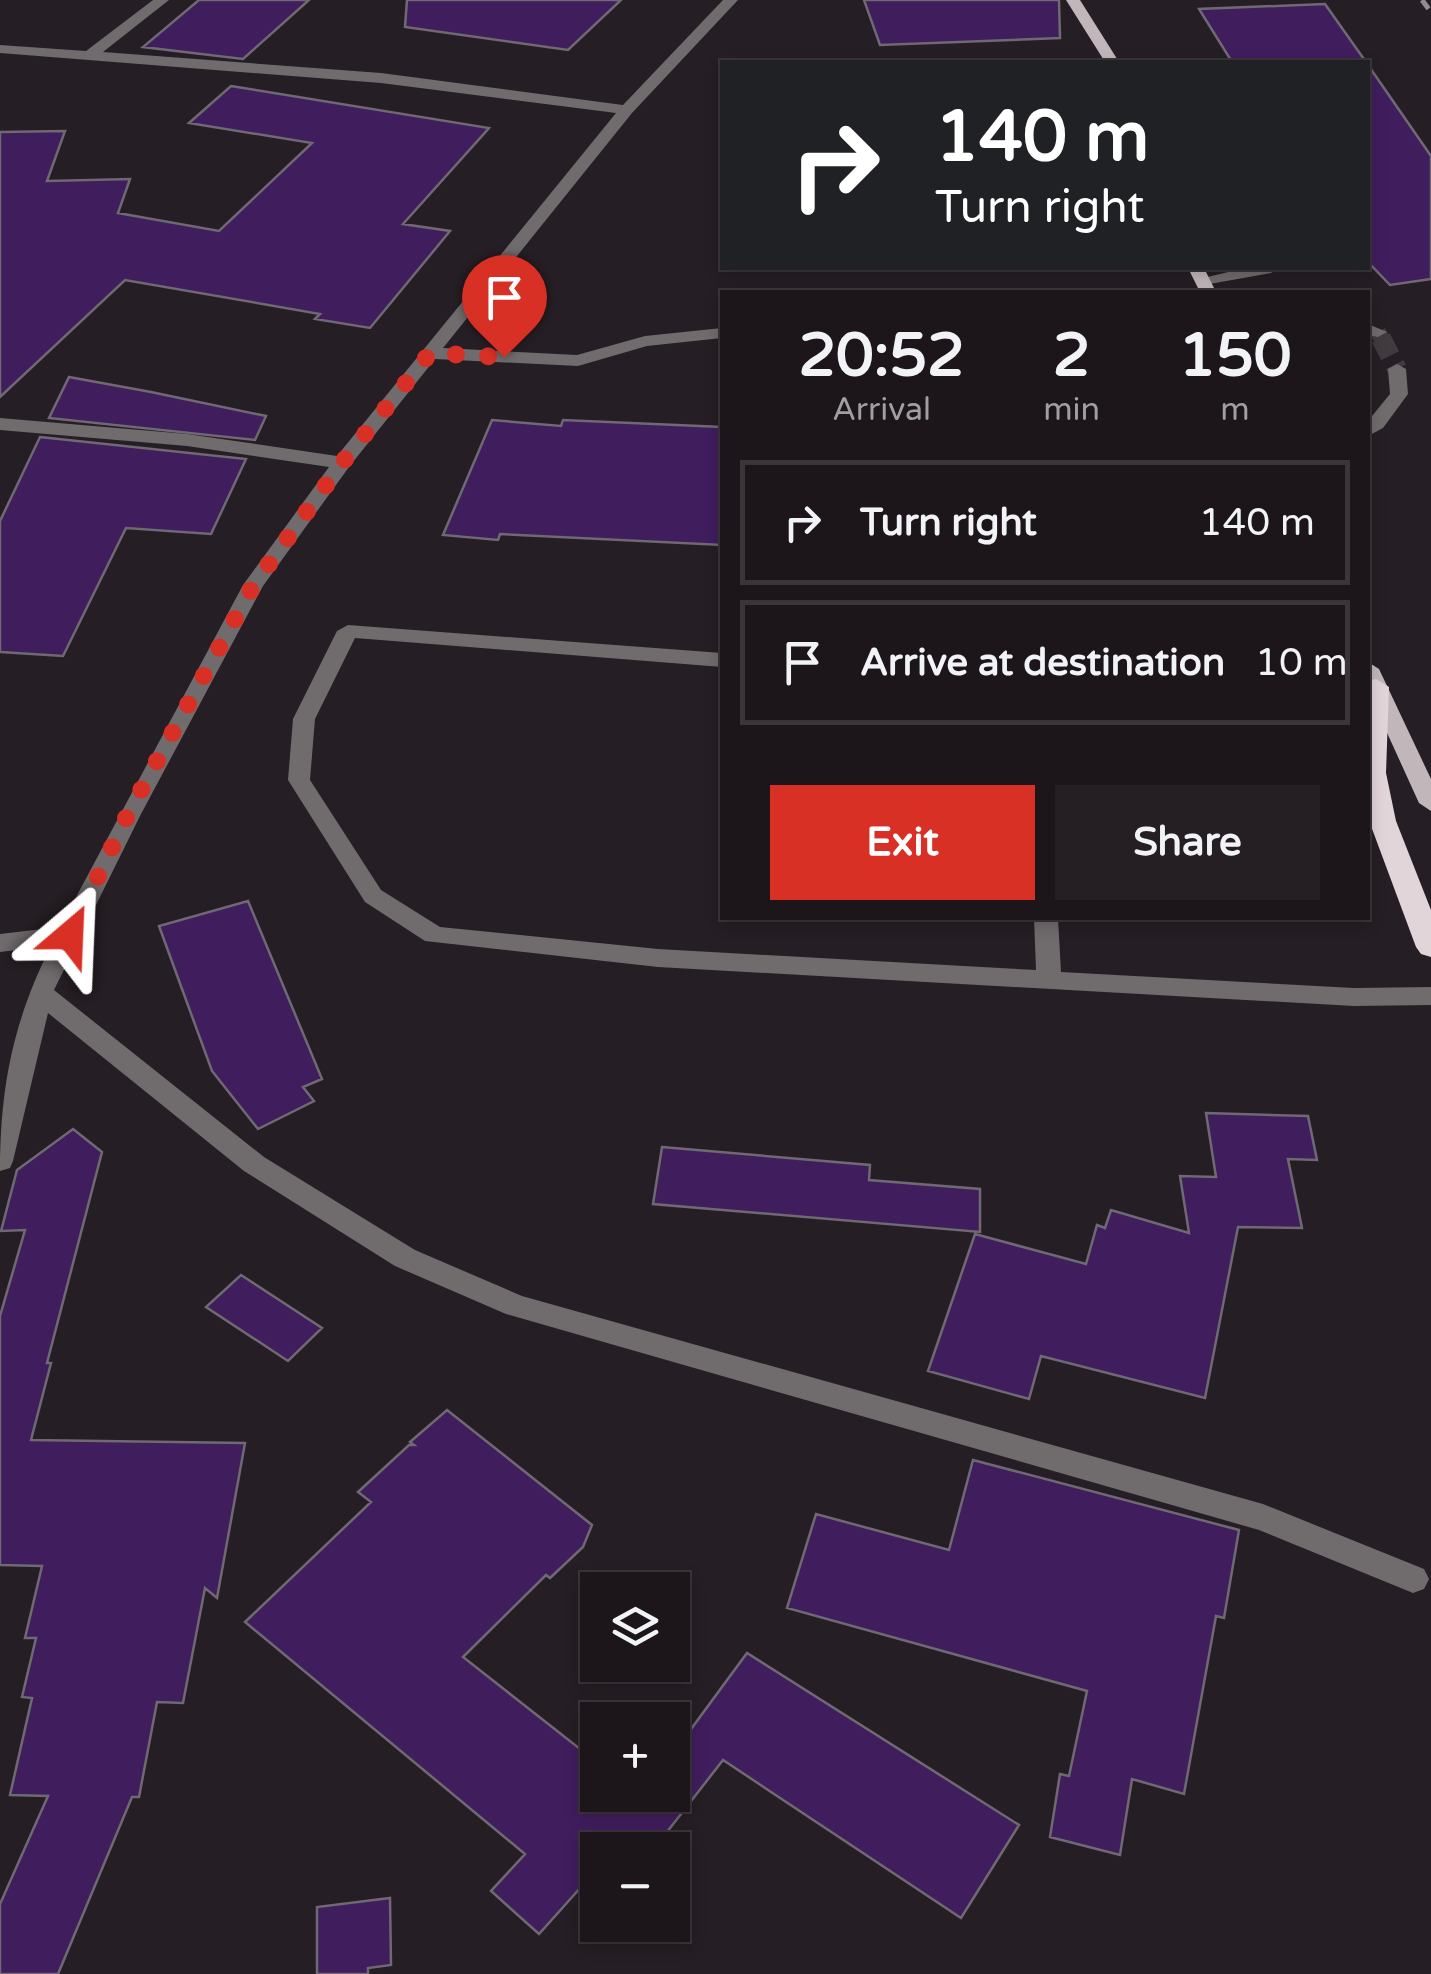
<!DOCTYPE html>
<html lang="en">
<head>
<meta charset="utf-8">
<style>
  body { margin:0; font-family:"Varela Round",sans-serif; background:#251f24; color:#f1f3f6; height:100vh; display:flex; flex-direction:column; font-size:38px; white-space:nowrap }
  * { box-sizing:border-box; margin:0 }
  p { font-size:32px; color:#a09fa3 }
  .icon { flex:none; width:55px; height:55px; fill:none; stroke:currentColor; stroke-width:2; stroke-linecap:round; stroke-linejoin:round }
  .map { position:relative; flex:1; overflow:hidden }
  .side { position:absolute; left:720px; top:290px; width:650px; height:630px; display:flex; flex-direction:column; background:#1c161b; border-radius:0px; box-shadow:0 5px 15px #0003,0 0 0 2px #3a353a }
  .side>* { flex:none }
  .guide { position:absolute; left:720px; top:60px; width:650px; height:210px; border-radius:0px; box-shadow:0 5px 15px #0003,0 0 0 2px #3a353a; background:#202124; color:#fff; overflow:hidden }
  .tools { position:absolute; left:580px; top:1572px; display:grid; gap:20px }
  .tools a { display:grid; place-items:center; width:110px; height:110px; border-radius:0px; background:#1c161b; box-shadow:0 5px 15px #0003,0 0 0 2px #3a353a; font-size:50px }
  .pin { position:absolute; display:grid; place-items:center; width:85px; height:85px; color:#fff; margin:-102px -42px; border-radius:50% 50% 50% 0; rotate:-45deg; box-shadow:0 0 10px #0007 }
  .pin .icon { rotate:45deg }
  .me { position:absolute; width:110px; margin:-55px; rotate:26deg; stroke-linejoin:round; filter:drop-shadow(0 0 8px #0008) }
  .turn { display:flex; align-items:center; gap:35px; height:210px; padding:0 50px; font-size:45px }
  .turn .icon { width:130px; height:130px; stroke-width:2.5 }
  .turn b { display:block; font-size:70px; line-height:85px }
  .eta { display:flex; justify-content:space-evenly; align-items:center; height:170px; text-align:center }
  .eta b { font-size:60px; font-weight:700; line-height:70px }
  .button { display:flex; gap:20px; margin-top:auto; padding:20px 50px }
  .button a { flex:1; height:115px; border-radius:0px; background:#d93025; color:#fff; font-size:40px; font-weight:700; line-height:115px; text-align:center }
  .button a+a { background:#251f24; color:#f1f3f6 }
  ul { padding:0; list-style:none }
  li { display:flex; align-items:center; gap:30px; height:125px; margin:0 20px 15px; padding:0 30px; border:5px solid #3a353a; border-radius:0px }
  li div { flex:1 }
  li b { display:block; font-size:38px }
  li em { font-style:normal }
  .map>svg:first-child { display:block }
  .building { fill:#401d5d; stroke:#6e6972; stroke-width:2.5 }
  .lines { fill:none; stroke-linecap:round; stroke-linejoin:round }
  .minor-tunnel-far1 { stroke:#413b40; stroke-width:16; stroke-dasharray:16 8; stroke-linecap:butt }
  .minor-tunnel { stroke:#413b40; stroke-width:20; stroke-dasharray:20 10; stroke-linecap:butt }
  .minor { fill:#706b6d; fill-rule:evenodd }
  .major { fill:#c1b7ba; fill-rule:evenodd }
  .highway { fill:#e2d5d9; fill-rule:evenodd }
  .rail { stroke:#918c91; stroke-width:5; stroke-dasharray:11 11; stroke-linecap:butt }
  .route { stroke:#d93025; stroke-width:18; stroke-dasharray:0 32.4 }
</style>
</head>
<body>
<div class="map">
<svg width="1431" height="1974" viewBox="0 0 1431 1974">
  <rect width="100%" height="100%" fill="#251e24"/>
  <!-- building -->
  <path class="building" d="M199,0H309L243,59L143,47Z
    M407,0H621L568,50L405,27Z
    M864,0H1059L1060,38L880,45Z
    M1325,4L1366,62H1232L1199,9Z
    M1368,65L1431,156V279L1390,285L1368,262Z
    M231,86L489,128L403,224L450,231L370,328L315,319L320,314L125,280L0,397V132L65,131L47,181L130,179L118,213L219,231L312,143L189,123Z
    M69,377L151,392L266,416L255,440L49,418Z
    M492,420L561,426L563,420L722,427V545L500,534L498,540L443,535Z
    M40,437L246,459L211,534L126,528L63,656L0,652V521Z
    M248,901L322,1079L303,1087L314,1101L258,1129L212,1071L159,926Z
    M1206,1113L1308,1116L1317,1160L1288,1159L1302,1228L1238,1227L1205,1398L1041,1356L1029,1399L928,1371L975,1234L1086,1264L1097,1225L1105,1228L1111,1210L1189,1233L1180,1176L1216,1177Z
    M73,1129L102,1152L47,1363H51L31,1440L245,1443L217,1598L205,1588L183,1703L157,1702L139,1797H132L58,1974H0V1904L48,1796L10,1795L32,1698L22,1697L36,1638H25L42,1566L0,1565V1316L25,1230L1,1231L17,1170Z
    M662,1147L870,1165L869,1180L980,1189V1232L653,1204Z
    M241,1275L322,1328L288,1361L206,1307Z
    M447,1410L592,1525L583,1547L550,1578L546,1575L463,1657L598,1763V1795L641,1798L672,1795V1755L747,1653L1019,1825L961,1918L723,1760L653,1850H598V1868L539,1934L491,1891L525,1854L245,1622L371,1502L358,1492L409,1445H414L410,1442Z
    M973,1460L1239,1530L1224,1618L1216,1616L1184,1794L1132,1779L1120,1855L1050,1837L1060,1774L1069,1776L1087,1691L787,1608L816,1514L949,1550Z
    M390,1898L391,1965L368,1968V1974H317V1907Z"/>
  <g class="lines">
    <!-- minor-tunnel-far1 -->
    <path class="minor-tunnel-far1" d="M1378,332L1383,341"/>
    <!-- minor-tunnel -->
    <path class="minor-tunnel" d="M1381,338L1397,369"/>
    <!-- minor -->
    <path class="minor" d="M153,0H169L103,52L381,73L623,105L723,0H738L632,113L443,348L577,355L645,336L722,328V338L647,346L578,366L435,359L349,467L263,586L141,814L54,990L264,1157L415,1250L522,1296L1263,1504L1424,1569L1429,1579L1424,1589L1413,1593L1259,1530L506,1314L395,1266L244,1171L48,1013L13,1161L10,1168L0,1171C0,1088 13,1021 51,946L0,952V934L60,927L243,585L329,467L187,446L0,430V418L187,434L337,456L616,113L381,83L0,53V45L86,51Z
      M1245,268H1280L1271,273L1204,285L1195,280Z
      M1368,324L1387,332L1378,337L1368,335Z
      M1397,364L1406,369L1408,394L1383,428L1368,436V421L1390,394L1388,369Z
      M348,625L722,653V667L355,638L315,719L310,780L381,890L440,927L658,949L1036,970L1034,918H1058L1061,972L1354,988L1431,987V1005L1354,1006L658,967L425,941L365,902L288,780L293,719L337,631Z"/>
    <!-- major -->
    <path class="major" d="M1066,0H1080L1119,62H1105Z
      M1188,268H1204L1216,292H1200Z
      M1368,662L1379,669L1431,779V811L1419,803L1368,691Z"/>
    <!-- highway -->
    <path class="highway" d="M1376,679L1389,687L1386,773L1396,821L1431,910V957L1421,954L1416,947L1368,818V681Z"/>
    <!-- rail -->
    <path class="rail" d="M1422,0L1431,12"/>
  </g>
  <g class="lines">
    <!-- route -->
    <path class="route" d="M70,935L128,814L253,586L342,463L430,353L504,357"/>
  </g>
</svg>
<div class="tools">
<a><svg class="icon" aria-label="layers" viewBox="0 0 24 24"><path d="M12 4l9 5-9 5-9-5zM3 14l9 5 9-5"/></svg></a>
<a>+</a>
<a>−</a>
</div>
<div class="pin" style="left:504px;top:357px;background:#d93025"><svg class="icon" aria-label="arrive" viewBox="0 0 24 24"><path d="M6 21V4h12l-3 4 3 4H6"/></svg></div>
<svg class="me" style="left:70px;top:935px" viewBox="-20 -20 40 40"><path d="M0-17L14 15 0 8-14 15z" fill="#d93025" stroke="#fff" stroke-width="4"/></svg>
<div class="guide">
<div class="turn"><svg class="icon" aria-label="right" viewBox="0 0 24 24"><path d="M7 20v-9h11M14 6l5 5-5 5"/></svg><div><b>140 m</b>Turn right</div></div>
</div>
<section class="side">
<div class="eta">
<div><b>20:52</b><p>Arrival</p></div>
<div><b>2</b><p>min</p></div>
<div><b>150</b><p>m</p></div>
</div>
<ul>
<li><svg class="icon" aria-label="right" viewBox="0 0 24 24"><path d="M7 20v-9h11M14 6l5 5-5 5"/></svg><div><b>Turn right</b></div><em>140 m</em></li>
<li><svg class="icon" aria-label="arrive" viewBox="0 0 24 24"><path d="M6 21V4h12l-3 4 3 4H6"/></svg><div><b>Arrive at destination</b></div><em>10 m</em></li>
</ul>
<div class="button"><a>Exit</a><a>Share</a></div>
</section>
</div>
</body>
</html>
